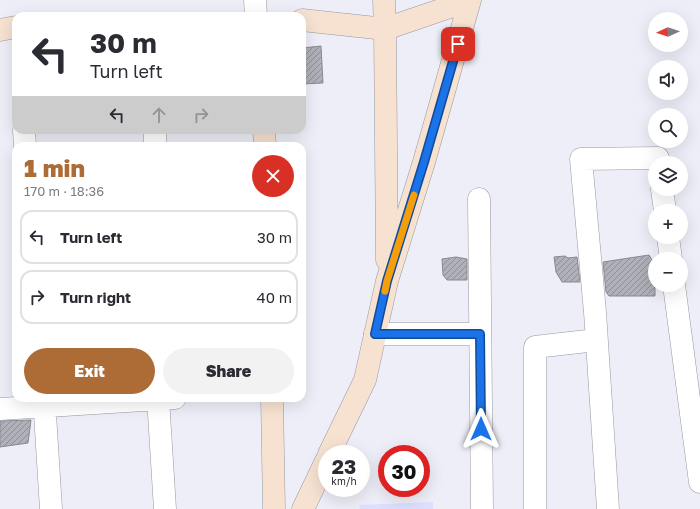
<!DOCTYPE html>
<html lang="en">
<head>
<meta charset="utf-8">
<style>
  body { margin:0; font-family:"Golos Text",sans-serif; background:#f2f2f3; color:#2b2b33; height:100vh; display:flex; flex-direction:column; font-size:15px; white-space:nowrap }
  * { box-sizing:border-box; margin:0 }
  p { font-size:13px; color:#7c7c81 }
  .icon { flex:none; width:22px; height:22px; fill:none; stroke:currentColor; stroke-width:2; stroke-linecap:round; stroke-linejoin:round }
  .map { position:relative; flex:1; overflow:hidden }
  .sheet { position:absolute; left:12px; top:142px; width:294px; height:260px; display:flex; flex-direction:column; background:#fff; border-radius:12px; box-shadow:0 4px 16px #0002 }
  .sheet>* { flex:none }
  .banner { position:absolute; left:12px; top:12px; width:294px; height:122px; border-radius:12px; box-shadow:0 4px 16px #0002; background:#fff; color:#2b2b33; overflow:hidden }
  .needle { width:26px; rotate:267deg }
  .controls { position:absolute; left:648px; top:12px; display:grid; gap:8px }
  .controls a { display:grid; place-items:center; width:40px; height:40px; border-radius:50%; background:#fff; box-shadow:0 4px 16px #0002; font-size:20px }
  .speed { position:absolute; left:318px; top:445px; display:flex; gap:8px; font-size:20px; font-weight:700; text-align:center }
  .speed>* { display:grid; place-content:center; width:52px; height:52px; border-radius:50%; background:#fff; box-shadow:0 4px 16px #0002; line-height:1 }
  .speed small { font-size:10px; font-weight:400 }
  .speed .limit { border:6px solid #d22; background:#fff; color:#111 }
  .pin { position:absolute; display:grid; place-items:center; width:34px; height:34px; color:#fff; margin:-17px; border-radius:8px; box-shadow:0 2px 6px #0006 }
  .me { position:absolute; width:44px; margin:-22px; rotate:0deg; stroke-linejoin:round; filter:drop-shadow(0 0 3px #0008) }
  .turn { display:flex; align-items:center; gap:14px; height:84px; padding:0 12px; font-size:18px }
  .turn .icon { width:52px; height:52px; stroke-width:2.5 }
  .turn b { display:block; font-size:28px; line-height:34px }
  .lanes { display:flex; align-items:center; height:38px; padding:0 12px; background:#0003; justify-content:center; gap:20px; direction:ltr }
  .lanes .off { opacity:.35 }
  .round { display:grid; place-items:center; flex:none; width:42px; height:42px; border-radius:21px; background:#f2f2f3 }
  .headline { display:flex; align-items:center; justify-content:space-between; height:68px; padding:0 12px }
  h1 { font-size:24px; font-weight:800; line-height:30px; color:#ad6c36 }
  .action { display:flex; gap:8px; margin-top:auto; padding:8px 12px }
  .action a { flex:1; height:46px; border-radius:24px; background:#ad6c36; color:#fff; font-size:16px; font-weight:800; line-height:46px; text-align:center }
  .action a+a { background:#f2f2f3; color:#2b2b33 }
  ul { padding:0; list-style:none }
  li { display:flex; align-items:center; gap:12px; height:54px; margin:0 8px 6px; padding:0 4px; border:2px solid #e1e1e2; border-radius:12px }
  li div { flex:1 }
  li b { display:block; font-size:15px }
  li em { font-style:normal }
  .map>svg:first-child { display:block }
  .pitch { fill:#dce0fe }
  .building { fill:url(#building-hatch); stroke:#888991 }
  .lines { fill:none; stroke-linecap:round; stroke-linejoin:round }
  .street-casing { stroke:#9798a0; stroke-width:23 }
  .secondary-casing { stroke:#9798a0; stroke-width:23 }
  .street { stroke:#fff; stroke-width:22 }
  .secondary { stroke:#f7e2d1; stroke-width:22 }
  .route-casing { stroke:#114b97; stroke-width:10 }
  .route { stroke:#1a73e8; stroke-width:7 }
  .slow { stroke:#f59e0b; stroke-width:7 }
</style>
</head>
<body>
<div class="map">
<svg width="700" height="509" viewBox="0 0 700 509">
  <defs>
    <pattern id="building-hatch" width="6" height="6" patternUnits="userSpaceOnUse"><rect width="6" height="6" fill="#afb0b8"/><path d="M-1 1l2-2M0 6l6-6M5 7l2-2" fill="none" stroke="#8e8f96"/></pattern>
  </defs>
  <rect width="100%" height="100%" fill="#edeef7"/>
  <!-- pitch -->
  <path class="pitch" d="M433,502V509H360L359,505Z"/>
  <!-- building -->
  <path class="building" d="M321,46L323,83L302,84V48Z
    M649,255L655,265V296H609L606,292L603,262Z
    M565,256L568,258L577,257L580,282H562L556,272L554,257Z
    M456,257L467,259V280H447L443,275L442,259Z
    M31,420L28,443L0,447V421Z"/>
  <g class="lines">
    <!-- street casing -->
    <g class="street-casing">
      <path id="street" d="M255,0L256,16
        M24,130L25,146
        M155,130V146
        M662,189L665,211
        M479,199L482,509
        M668,237L671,259
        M674,285L700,482
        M375,334H480
        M44,398L51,509
        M158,398L165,509
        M0,409L175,398
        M535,509V347L596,340
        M608,509L595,312L581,159L658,158L659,163"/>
    </g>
    <!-- secondary casing -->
    <g class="secondary-casing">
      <path id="secondary" d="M384,0L385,29L387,260
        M302,20L385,29L470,0
        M0,30L16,27
        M264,130L265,146
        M272,398L274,509
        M329,454L365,380L387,281L424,162L470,0
        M303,509L327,459"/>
    </g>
    <!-- street -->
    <use href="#street" class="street"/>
    <!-- secondary -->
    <use href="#secondary" class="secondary"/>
  </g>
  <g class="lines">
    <!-- route casing -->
    <g class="route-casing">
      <path id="route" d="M458,44L424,162L387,281L375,334H480L481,429"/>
    </g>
    <!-- route -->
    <use href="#route" class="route"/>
    <!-- slow -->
    <path class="slow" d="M385,291L387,281L414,195"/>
  </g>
</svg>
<div class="controls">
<a><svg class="needle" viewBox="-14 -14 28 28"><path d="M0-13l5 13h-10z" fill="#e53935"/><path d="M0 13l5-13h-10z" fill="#7c7c81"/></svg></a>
<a><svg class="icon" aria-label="sound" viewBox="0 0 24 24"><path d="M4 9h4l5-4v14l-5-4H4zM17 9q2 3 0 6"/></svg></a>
<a><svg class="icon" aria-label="search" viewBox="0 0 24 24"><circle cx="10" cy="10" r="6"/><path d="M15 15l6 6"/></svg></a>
<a><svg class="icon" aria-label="layers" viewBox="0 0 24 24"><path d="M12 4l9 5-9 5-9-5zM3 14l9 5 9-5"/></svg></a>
<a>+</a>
<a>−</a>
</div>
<div class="speed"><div>23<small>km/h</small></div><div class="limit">30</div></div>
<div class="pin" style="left:458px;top:44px;background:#d93025"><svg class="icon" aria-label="arrive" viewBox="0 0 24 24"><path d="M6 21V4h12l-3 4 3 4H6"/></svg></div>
<svg class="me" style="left:481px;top:429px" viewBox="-20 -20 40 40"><path d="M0-17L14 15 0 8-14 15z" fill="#1a73e8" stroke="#fff" stroke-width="4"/></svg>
<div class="banner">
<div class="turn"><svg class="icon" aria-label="left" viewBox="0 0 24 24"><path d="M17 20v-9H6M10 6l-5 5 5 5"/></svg><div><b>30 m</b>Turn left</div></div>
<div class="lanes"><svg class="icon" aria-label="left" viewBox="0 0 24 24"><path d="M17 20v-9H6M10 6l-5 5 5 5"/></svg><svg class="icon off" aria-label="ahead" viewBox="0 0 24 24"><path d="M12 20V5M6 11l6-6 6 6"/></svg><svg class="icon off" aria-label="right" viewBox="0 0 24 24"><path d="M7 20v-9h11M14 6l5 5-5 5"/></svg></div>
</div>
<section class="sheet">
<div class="headline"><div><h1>1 min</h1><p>170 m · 18:36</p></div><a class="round" style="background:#d93025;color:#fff"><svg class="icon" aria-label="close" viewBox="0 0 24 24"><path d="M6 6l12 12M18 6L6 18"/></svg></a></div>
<ul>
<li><svg class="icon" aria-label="left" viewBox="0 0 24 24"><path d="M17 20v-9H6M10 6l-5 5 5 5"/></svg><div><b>Turn left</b></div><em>30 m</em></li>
<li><svg class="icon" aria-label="right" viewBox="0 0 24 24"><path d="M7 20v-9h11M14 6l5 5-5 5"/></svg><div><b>Turn right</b></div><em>40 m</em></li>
</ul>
<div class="action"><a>Exit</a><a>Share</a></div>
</section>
</div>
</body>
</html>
